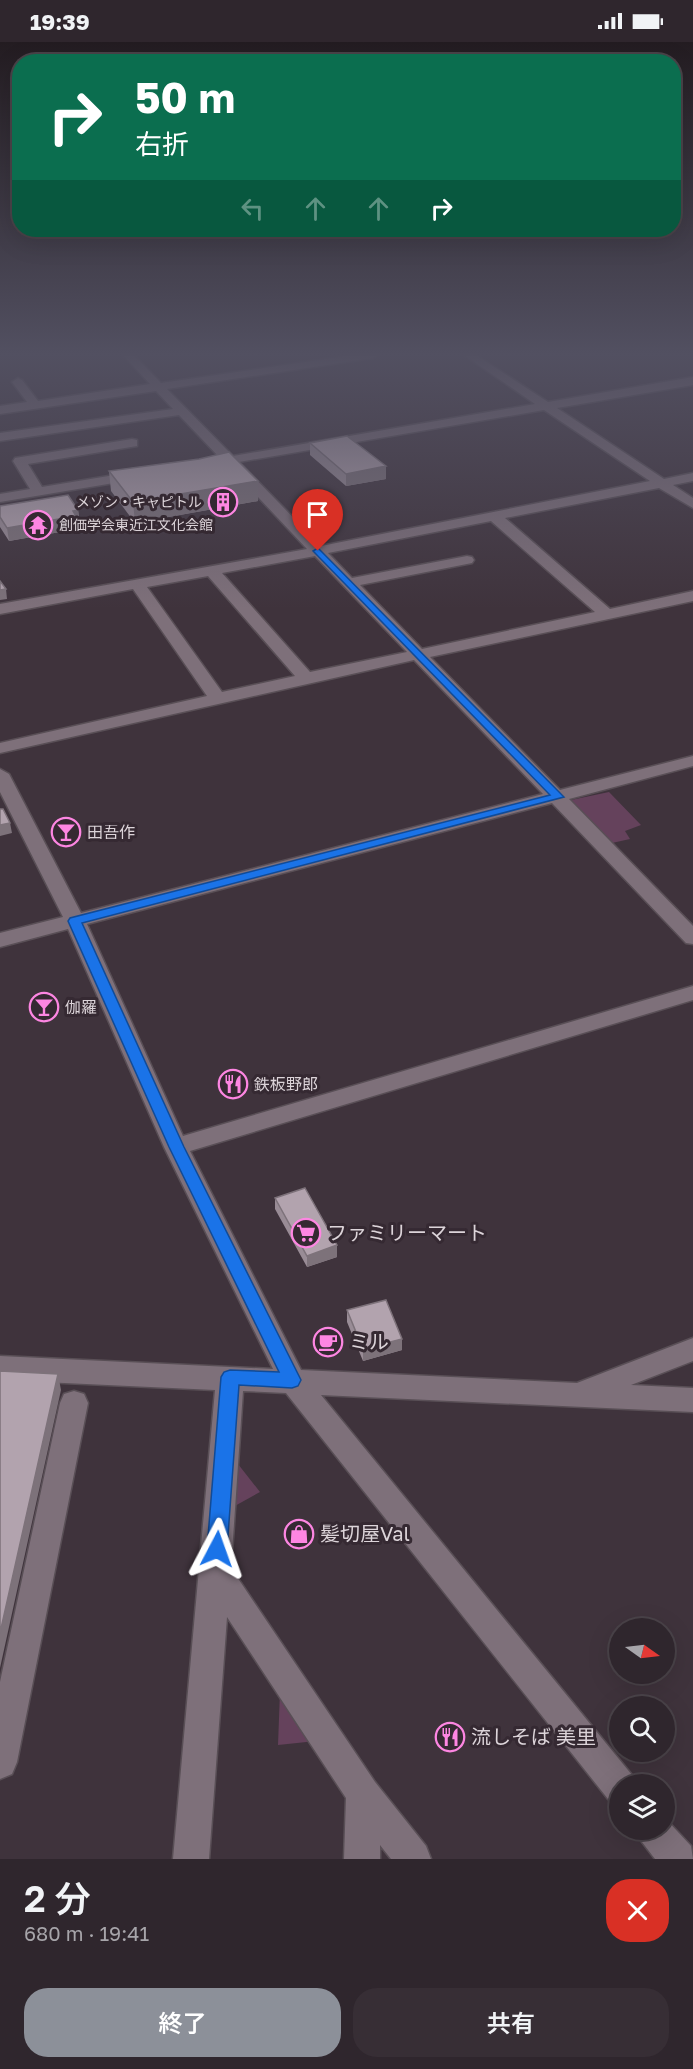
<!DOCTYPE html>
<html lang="ja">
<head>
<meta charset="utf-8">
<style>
  body { margin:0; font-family:"Golos Text","Noto Sans JP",sans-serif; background:#372e35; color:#f1f3f6; height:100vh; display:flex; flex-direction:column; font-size:22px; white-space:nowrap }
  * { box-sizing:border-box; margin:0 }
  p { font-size:20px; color:#a7a5aa }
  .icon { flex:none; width:33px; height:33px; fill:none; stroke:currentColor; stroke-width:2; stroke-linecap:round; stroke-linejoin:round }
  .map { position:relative; height:1817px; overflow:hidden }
  .sheet { display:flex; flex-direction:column; background:#2f262d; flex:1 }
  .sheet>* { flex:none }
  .top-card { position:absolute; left:12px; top:12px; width:669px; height:183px; border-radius:24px; box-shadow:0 6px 24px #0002,0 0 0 2px #4a4349; background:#0b6e4f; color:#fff; overflow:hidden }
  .needle { width:39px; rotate:104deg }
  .controls { position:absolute; left:609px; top:1576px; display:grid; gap:12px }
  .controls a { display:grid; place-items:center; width:66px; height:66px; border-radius:50%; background:#2f262d; box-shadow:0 6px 24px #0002,0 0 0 2px #4a4349; font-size:30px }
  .pin { position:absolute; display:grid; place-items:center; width:51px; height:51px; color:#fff; margin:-62px -26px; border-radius:50% 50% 50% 0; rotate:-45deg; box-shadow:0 0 6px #0007 }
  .pin .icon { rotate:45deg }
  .me { position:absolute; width:66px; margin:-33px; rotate:4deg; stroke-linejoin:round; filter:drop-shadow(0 0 4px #0008) }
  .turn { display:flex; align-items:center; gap:21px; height:126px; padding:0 24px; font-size:27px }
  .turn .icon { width:78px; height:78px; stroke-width:2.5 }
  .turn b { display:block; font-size:42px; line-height:51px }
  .lanes { display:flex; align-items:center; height:57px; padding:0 24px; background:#0003; justify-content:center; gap:30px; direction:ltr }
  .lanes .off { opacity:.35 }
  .round { display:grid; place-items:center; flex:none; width:63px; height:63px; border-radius:24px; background:#372e35 }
  .head { display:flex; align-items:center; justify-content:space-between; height:102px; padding:0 24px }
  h1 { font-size:36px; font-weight:600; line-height:45px }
  .action { display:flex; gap:12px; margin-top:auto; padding:12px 24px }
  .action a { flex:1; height:69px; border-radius:24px; background:#8c9099; color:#fff; font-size:24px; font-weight:600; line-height:69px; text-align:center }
  .action a+a { background:#372e35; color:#f1f3f6 }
  .status { display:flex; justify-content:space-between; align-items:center; height:42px; padding:0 30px; background:#2f262d; direction:ltr }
  .status svg { height:16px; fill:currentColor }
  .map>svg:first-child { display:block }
  .green { fill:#65425c }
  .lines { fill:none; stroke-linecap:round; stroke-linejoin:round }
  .minor-casing { stroke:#594f56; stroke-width:3 }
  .minor { fill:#7e707a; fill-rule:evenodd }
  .wall { fill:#998c96 }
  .shaded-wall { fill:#7d727a }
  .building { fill:#b2a3ae; stroke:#7d727a; stroke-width:1.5 }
  .route { fill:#1a73e8; stroke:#114b97; stroke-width:1.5 }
  .labels { text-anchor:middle; stroke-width:6; stroke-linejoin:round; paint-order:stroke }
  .far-poi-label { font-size:14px; fill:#dcd4d9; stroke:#352932; text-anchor:end }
  .poi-label { font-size:16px; fill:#dcd4d9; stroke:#352932; text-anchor:start }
  .near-poi-label { font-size:20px; fill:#dcd4d9; stroke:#352932; text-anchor:start }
</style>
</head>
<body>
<div class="status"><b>19:39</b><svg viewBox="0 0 49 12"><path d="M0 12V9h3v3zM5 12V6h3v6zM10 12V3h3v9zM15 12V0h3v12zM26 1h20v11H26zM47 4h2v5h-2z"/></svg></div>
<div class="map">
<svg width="693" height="1817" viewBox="0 0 693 1817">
  <rect width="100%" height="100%" fill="#3f333c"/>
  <!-- green -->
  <path class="green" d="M609,750L641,783L625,789L630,797L612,801L571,758Z
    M227,1408L260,1450L224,1470Z
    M280,1649L316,1699L278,1703Z"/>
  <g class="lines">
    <!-- minor casing -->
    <g class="minor-casing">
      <path id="minor" d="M123,313H134L161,341L353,313H378L373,316L167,347L233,414L535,362L464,313H476L548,360L693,335V343L557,366L664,437L693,431V439L673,443L693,456V466L659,446L505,476L610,567L693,549V559L430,615L560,748L693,714V724L569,757L693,884V902L686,901L552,761L87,882L183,1094L693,944V958L190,1109L301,1328L577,1341L693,1296V1319L631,1343L693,1346V1370L321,1353L632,1733L636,1743H620V1762L608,1757L286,1351L243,1349L231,1526L375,1740L426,1804L431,1817H391L380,1803V1817H344L346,1756L227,1575L209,1817H173L215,1348L0,1338V1314L273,1327L164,1105L68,887L0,905V891L63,875L0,750V727L9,732L81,871L543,752L414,618L0,711V701L207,654L133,547L0,572V562L307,507L227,422L213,423V417L220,416L179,373L0,399V391L173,367L156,349L0,372V364L27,360L12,340L18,336L22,338L38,359L150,342ZM544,368L650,439L321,504L239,420ZM491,479L595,570L422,607L360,543L472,521L474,518L472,515L467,514L352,536L328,511ZM315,514L407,610L310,630L222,531ZM208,534L295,634L222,650L147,545Z
        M132,397L137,398V404L28,422L42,445L139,429L146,433L144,436L0,460V452L30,447L13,419L15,416Z
        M74,1349L84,1352L88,1361L17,1720L12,1732L0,1737V1640L60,1361L64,1352Z
        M664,1775L691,1804L693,1817H655L642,1800L636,1788H664Z"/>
    </g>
    <!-- minor -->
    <use href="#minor" class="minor"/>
  </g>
  <!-- wall -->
  <path class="wall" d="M310,401L386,424V437L346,444L310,413Z
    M109,429L258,459L135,481L111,449Z
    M0,464L78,468L80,481H77V487L9,499L0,485Z
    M275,1156L337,1215L307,1225L275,1167Z
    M347,1268L402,1308L363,1319L347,1280Z"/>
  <!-- shaded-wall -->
  <path class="shaded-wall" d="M386,424V437L346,444V432Z
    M258,439V459L135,481L133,460Z
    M78,468L80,481H77V487L9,499L7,486Z
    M6,547L7,557L0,558V548Z
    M10,781L12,791L0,794V783Z
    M337,1203V1215L307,1225V1214Z
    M402,1297V1308L363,1319V1307Z
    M58,1332L61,1348L0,1626V1591Z"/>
  <!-- building -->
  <path class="building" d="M347,394L386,424L346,432L310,401Z
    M229,410L258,439L133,460L109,429L199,417Z
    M68,453L78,468L73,469L76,474L7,486L0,475V464Z
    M0,539L6,547L0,548Z
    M0,767H3L10,781L0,783Z
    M305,1146L337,1203L307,1214L275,1156Z
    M386,1258L402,1297L363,1307L347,1268Z
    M0,1329L58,1332L0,1591Z"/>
  <!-- sky -->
  <linearGradient id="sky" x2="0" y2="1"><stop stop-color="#231c21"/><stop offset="0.55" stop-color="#525061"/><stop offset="1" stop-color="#525061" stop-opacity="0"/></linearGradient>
  <rect width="693" height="567" fill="url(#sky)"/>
  <!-- route -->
  <path class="route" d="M318,506L564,755L82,881L184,1105L301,1338L298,1344L292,1346L239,1343L227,1507L224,1514L217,1517L210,1514L207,1507L221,1335L224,1330L230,1328L279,1330L169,1105L68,879L70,876L550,753L315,511L313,509Z"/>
  <!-- icons -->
  <defs>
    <g id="building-ring" transform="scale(1.5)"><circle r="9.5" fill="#352932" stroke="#fd86e2" stroke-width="1.5"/><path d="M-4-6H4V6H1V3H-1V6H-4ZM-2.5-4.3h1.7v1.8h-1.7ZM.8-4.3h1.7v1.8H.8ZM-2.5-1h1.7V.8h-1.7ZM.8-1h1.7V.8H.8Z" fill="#fd86e2"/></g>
    <g id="temple-ring" transform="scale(1.5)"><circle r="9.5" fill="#352932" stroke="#fd86e2" stroke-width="1.5"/><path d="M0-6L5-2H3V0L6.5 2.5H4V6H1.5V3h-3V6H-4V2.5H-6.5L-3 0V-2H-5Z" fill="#fd86e2"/></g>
    <g id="bar-ring" transform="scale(1.5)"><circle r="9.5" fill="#352932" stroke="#fd86e2" stroke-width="1.5"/><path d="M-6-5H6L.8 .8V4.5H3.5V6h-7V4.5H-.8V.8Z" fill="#fd86e2"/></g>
    <g id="restaurant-ring" transform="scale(1.5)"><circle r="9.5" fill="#352932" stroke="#fd86e2" stroke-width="1.5"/><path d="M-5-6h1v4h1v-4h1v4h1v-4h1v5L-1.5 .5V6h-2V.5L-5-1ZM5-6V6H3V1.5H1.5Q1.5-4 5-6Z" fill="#fd86e2"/></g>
    <g id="supermarket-ring" transform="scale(1.5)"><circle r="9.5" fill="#352932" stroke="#fd86e2" stroke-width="1.5"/><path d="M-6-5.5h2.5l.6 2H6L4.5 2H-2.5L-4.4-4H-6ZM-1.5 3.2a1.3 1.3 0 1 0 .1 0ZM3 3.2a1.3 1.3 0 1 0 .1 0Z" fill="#fd86e2"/></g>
    <g id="cafe-ring" transform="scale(1.5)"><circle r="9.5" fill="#352932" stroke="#fd86e2" stroke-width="1.5"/><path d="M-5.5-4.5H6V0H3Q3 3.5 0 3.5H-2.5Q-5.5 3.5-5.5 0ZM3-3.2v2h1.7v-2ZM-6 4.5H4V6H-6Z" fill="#fd86e2"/></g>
    <g id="shop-ring" transform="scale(1.5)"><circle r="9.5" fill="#352932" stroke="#fd86e2" stroke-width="1.5"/><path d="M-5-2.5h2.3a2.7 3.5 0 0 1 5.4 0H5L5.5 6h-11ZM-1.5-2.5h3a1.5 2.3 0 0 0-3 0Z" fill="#fd86e2"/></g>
  </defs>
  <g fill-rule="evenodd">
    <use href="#building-ring" x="223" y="460"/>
    <use href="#temple-ring" x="38" y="483"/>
    <use href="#bar-ring" x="66" y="790"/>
    <use href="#bar-ring" x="44" y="965"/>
    <use href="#restaurant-ring" x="233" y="1042"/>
    <use href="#supermarket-ring" x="306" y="1191"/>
    <use href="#cafe-ring" x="328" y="1300"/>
    <use href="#shop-ring" x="299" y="1492"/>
    <use href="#restaurant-ring" x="450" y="1695"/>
  </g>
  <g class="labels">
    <!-- far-poi labels -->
    <g class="far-poi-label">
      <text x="202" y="465">メゾン・キャピトル</text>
      <text x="59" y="488" text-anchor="start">創価学会東近江文化会館</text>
    </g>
    <!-- poi labels -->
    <g class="poi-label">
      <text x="87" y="796">田吾作</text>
      <text x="65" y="971">伽羅</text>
      <text x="254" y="1048">鉄板野郎</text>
    </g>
    <!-- near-poi labels -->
    <g class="near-poi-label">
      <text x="327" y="1198">ファミリーマート</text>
      <text x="349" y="1307">ミル</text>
      <text x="320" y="1499">髪切屋Val</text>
      <text x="471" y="1702">流しそば 美里</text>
    </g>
  </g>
</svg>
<div class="controls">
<a><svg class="needle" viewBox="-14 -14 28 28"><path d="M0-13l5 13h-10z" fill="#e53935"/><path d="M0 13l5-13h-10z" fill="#a7a5aa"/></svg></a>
<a><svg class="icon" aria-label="search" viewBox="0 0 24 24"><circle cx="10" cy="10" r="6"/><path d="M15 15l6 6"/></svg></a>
<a><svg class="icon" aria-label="layers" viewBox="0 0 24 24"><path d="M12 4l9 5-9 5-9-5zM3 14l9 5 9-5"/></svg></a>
</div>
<div class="pin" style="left:318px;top:509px;background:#d93025"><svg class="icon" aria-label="arrive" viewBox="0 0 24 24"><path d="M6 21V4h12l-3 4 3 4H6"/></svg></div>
<svg class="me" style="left:217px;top:1507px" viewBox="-20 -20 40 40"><path d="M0-17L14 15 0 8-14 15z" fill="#1a73e8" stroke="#fff" stroke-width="4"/></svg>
<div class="top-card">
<div class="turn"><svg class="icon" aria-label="right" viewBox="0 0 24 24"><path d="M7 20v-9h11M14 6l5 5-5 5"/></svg><div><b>50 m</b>右折</div></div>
<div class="lanes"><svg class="icon off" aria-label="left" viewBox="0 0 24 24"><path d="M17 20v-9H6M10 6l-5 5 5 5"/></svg><svg class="icon off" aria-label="ahead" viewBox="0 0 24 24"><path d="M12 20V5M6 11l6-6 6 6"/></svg><svg class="icon off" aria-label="ahead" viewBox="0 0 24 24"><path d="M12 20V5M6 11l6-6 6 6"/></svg><svg class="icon" aria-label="right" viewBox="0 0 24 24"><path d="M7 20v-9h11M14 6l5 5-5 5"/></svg></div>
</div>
</div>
<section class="sheet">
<div class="head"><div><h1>2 分</h1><p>680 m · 19:41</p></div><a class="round" style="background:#d93025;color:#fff"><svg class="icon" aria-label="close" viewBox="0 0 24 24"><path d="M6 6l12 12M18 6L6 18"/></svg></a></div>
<div class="action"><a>終了</a><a>共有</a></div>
</section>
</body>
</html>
